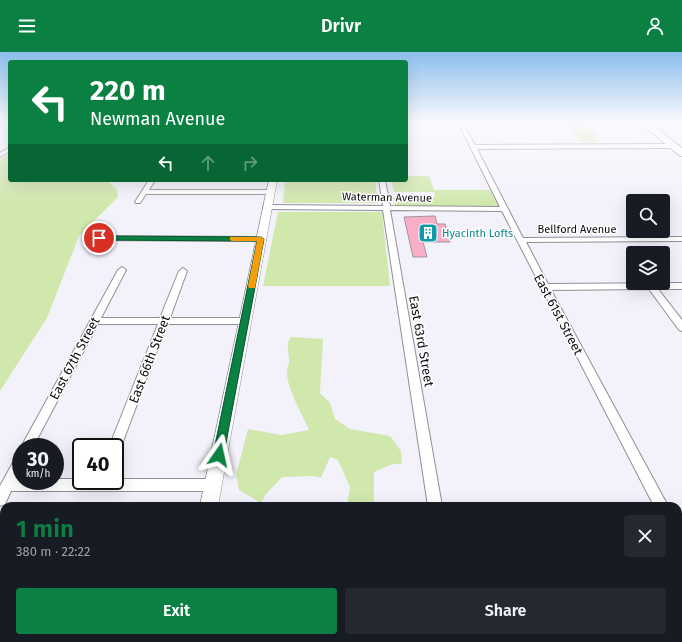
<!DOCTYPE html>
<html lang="en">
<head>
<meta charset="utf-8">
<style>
  body { margin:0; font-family:"Fira Sans",sans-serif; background:#242831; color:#f1f3f6; height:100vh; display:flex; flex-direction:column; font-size:15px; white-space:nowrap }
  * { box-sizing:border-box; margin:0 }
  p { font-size:13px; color:#9ea1a6 }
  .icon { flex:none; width:22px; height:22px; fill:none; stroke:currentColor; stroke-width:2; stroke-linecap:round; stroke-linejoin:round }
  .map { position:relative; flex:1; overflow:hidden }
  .panel { position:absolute; left:0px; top:450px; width:682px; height:140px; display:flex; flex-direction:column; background:#171b24; border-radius:12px 12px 0 0; box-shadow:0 4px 16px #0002 }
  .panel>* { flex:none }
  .hud { position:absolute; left:8px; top:8px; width:400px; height:122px; border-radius:4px; box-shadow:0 4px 16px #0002; background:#0b8043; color:#fff; overflow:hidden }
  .controls { position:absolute; left:626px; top:142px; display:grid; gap:8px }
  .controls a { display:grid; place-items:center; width:44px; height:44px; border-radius:4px; background:#171b24; box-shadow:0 4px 16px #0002; font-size:20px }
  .speed { position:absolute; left:12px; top:386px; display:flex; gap:8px; font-size:20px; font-weight:700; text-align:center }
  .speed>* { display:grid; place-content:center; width:52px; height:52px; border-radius:50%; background:#171b24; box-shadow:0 4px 16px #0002; line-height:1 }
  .speed small { font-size:10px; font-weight:400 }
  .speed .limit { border:2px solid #111; border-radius:6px; background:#fff; color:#111 }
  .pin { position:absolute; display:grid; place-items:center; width:34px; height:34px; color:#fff; margin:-17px; border:2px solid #fff; border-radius:50%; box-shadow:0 1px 4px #0007 }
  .me { position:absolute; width:44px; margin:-22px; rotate:11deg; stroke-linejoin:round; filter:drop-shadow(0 0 3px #0008) }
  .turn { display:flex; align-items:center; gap:14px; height:84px; padding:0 16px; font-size:18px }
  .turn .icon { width:52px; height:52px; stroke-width:2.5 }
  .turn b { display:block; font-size:28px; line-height:34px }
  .lanes { display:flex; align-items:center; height:38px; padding:0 16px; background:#0003; justify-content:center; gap:20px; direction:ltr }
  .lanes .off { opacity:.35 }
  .round { display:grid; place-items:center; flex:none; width:42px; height:42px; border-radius:4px; background:#242831 }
  .summary { display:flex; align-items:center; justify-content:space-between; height:68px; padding:0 16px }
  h1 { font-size:24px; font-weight:600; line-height:30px; color:#0b8043 }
  .primary-button { display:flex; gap:8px; margin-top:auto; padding:8px 16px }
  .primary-button a { flex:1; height:46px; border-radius:4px; background:#0b8043; color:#fff; font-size:16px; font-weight:600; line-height:46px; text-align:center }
  .primary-button a+a { background:#242831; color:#f1f3f6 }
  header { display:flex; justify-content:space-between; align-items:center; height:52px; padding:0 16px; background:#0b8043; color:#fff; font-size:18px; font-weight:600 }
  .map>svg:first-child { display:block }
  .green { fill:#d1e8ad }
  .building { fill:#f9aec8; stroke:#9f9699 }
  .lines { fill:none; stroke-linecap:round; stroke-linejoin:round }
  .minor-casing { stroke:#909097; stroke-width:2 }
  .tertiary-casing { stroke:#909097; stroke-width:1 }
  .primary-casing { stroke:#909097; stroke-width:2 }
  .minor { fill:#fff; fill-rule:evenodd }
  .tertiary { fill:#fff; fill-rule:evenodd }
  .primary { fill:#fff; fill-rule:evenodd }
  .route { fill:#0b8043; stroke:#07532c }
  .slow { fill:#f59e0b }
  .labels { text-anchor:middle; stroke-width:3; stroke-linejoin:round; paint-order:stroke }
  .far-street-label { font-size:11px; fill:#0e0e11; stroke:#fff }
  .far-culture-label { font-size:11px; fill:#0d838f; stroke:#fff; text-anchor:start }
  .street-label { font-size:13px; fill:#0e0e11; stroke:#fff }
</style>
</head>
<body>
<header><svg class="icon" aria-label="menu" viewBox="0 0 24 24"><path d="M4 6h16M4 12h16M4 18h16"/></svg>Drivr<svg class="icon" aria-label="person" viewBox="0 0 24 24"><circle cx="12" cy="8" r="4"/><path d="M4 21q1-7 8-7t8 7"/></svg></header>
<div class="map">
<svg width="682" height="590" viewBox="0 0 682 590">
  <rect width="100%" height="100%" fill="#f3f2fb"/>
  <!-- green -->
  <path class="green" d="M562,70H583L595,83L597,87L595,90L586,91L578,89L568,75Z
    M10,103V128H106L117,137L118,145L79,184L47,266L0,339V107Z
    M406,124H429L434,138H490L500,155L395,154L393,146L435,145L434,140H394L391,128H406Z
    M285,128H375L378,151H283Z
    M278,160H382L390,234H263Z
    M291,285L323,287L320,341L330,351L335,367L350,377L390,384L401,399L402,412H393L374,420V454H347L350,435L338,408L330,405L321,426L315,424L282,425L266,442L261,451L239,438L236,423L248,377L281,383L309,378C302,362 287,336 287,321C287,317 289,312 289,308C289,299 285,293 291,285Z
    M213,586H313L314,590H213Z
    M439,586H610V590H437Z
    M637,586H673L675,590H639Z"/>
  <!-- building -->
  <path class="building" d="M435,164L437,172H445L450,190H423L427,205H413L404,165Z"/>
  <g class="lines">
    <!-- minor casing -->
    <g class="minor-casing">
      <path id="minor" d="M0,70L10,75V79L0,73Z
        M458,70H462L475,93L673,92L676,94L673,96L477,97L523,186L682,185V189L526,190L548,232L682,231V237H658L682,268V279L679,278L649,237L551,238L668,454H654L502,159L390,158L442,454H428L383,158L267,157L263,155L267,153L383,154L379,128H385L390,154L500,155Z
        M10,95V99L0,105V101Z
        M149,128H155L149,138H271L274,140L271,142H146L140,151H136L135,150Z
        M84,184L261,185L265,187L261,189L87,188H84Z
        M122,215L126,218L101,266H160L179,219L183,216L187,219L170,266H245L250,269L245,272H167L121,395L119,399L115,401V395H109L158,272H98L33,395H21L118,218Z
        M21,401V420L18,427H21V429H55V427H81V429H115V427H213L218,428L219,433L218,438L213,439H11L5,452L0,454V434L17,403Z
        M678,472H682V501L678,499Z
        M173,586H189V590H173Z
        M322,586H338L340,590H324Z"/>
    </g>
    <!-- tertiary casing -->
    <g class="tertiary-casing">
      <path id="tertiary" d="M269,128H277L218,454H200Z"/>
    </g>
    <!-- primary casing -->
    <g class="primary-casing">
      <path id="primary" d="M639,70H648L682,96V104L679,103Z"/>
    </g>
    <!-- minor -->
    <use href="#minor" class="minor"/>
    <!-- tertiary -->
    <use href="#tertiary" class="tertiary"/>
    <!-- primary -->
    <use href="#primary" class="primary"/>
  </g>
  <!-- sky -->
  <linearGradient id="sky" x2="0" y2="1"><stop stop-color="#8cbfed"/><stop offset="0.46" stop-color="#faf9fd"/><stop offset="1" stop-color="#faf9fd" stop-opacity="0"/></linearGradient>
  <rect width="682" height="152" fill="url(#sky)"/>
  <!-- route -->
  <path class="route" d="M99,184L261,185L264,187L223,407L219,409L215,407L213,403L257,189L96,188V185Z"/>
  <!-- slow -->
  <path class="slow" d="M230,185H261L264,187L255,236H249L248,234L257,189H232L230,188Z"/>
  <!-- icons -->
  <defs>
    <g id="building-square" transform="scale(1)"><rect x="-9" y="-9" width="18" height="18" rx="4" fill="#0f9aa8" stroke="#fff"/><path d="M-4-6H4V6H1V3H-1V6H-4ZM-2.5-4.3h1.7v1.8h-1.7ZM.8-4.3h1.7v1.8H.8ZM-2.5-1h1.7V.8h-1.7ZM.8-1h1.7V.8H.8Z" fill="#fff"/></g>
  </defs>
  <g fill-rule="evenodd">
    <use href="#building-square" x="428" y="181"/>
  </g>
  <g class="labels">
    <!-- far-street labels -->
    <g class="far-street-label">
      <text transform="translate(387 145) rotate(1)" y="4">Waterman Avenue</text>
      <text x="577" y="181">Bellford Avenue</text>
    </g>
    <!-- far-culture labels -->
    <g class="far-culture-label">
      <text x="442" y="185">Hyacinth Lofts</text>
    </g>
    <!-- street labels -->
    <g class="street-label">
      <text transform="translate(559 262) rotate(62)" y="5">East 61st Street</text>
      <text transform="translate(422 289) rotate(80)" y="5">East 63rd Street</text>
      <text transform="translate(74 306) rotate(-62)" y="5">East 67th Street</text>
      <text transform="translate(149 307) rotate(-69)" y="5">East 66th Street</text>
    </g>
  </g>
</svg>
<div class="controls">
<a><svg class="icon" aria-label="search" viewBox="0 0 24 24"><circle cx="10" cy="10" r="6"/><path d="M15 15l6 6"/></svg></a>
<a><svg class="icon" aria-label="layers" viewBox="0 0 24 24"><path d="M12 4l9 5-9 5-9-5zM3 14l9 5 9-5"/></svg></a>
</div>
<div class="speed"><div>30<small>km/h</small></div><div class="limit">40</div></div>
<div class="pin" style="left:99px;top:186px;background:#d93025"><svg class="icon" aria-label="arrive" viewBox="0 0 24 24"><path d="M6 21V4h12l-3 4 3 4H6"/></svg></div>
<svg class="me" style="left:219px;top:403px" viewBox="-20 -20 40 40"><path d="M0-17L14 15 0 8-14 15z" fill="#0b8043" stroke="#fff" stroke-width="4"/></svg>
<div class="hud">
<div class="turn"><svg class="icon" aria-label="left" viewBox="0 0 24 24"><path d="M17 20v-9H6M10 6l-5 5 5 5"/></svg><div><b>220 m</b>Newman Avenue</div></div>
<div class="lanes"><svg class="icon" aria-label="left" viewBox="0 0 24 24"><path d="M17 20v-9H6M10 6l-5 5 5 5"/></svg><svg class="icon off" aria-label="ahead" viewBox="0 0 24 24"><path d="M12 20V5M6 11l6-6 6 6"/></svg><svg class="icon off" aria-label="right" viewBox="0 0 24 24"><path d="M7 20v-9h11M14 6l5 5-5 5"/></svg></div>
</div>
<section class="panel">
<div class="summary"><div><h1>1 min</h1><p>380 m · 22:22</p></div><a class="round"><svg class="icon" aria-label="close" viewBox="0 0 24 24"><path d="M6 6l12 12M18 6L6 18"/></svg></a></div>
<div class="primary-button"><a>Exit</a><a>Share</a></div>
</section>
</div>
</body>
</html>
